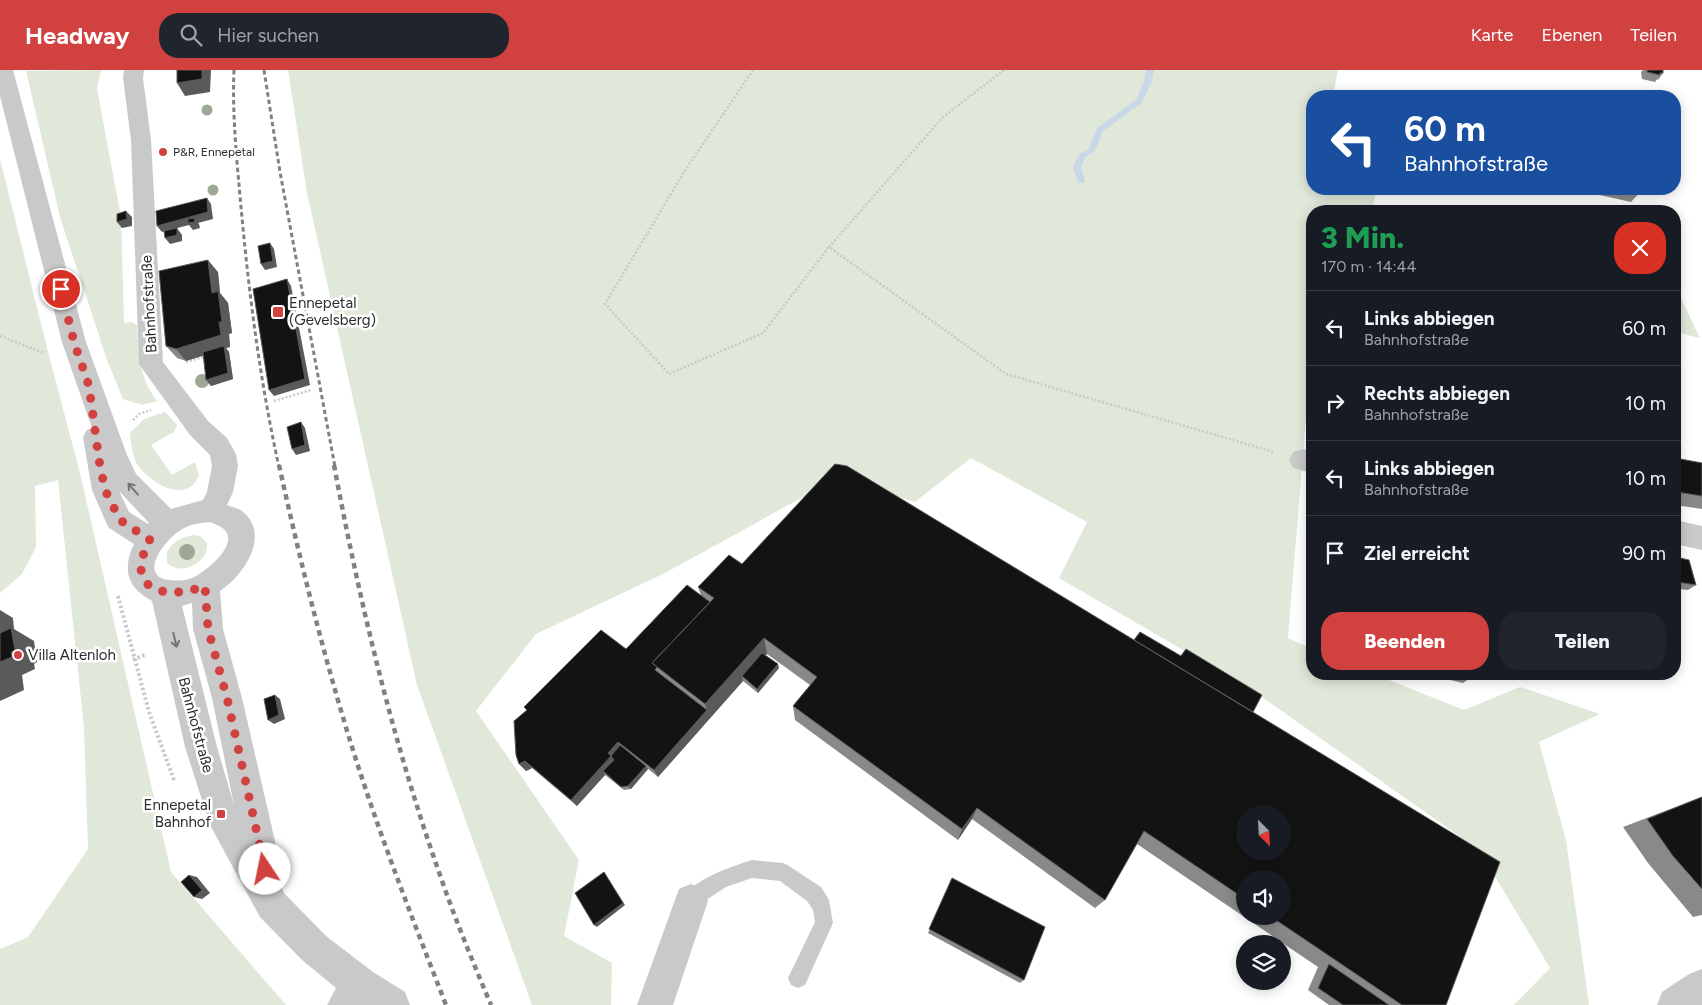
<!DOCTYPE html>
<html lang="de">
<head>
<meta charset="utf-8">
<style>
  body { margin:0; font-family:Figtree,sans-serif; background:#20242c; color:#f1f3f6; height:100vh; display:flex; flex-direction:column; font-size:19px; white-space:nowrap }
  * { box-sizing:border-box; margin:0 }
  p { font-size:16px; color:#9ea1a6 }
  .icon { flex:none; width:28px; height:28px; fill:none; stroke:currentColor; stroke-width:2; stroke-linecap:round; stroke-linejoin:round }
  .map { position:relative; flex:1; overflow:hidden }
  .panel { position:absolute; left:1306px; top:135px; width:375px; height:475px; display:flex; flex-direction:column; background:#171b24; border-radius:20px; box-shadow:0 2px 12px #0003 }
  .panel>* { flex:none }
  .guide { position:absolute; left:1306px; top:20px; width:375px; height:105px; border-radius:20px; box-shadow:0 2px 12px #0003; background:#1a4fa0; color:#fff; overflow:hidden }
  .needle { width:32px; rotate:156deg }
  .tools { position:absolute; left:1236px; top:735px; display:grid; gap:10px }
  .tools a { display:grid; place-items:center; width:55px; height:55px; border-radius:50%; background:#171b24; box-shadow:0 2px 12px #0003; font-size:25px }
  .pin { position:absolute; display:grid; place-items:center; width:42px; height:42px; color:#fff; margin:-21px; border:2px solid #fff; border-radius:50%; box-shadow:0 1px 5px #0007 }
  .me { position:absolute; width:55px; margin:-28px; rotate:349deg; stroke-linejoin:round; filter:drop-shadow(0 0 4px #0008) }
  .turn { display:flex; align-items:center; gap:18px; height:105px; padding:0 15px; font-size:22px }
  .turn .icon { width:65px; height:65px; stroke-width:2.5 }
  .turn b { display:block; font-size:35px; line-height:42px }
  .round { display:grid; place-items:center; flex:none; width:52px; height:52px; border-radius:20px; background:#20242c }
  .summary { display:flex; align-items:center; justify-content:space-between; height:85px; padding:0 15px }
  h1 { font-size:30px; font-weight:800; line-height:38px; color:#1e9e55 }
  .button { display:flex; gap:10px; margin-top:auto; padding:10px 15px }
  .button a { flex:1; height:58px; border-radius:20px; background:#d1413f; color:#fff; font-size:20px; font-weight:800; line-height:58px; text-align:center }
  .button a+a { background:#20242c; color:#f1f3f6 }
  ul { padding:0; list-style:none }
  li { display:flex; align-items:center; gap:15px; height:75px; padding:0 15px; border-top:1px solid #363941 }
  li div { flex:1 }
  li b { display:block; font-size:19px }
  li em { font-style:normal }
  header { display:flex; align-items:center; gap:30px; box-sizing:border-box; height:70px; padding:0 25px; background:#d1413f; color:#fff }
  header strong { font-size:24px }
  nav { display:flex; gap:28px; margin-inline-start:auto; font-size:18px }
  .search { width:350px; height:45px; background:#20242c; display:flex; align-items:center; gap:12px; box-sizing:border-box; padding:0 18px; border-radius:20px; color:#9ea1a6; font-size:19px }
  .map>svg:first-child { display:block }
  .green { fill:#e0e8da }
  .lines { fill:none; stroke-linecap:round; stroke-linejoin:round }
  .stream { fill:#c8d8e6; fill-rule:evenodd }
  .path-far1 { stroke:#c9c9c9; stroke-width:2.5; stroke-dasharray:2 2; stroke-linecap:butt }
  .path { stroke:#c9c9c9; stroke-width:4; stroke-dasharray:2.5 2.5; stroke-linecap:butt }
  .lane { fill:#c9c9c9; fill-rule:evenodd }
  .street { fill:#c9c9c9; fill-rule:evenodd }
  .rail-far1 { stroke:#818181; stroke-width:3; stroke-dasharray:4.5 3; stroke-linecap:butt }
  .rail { stroke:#818181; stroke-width:4.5; stroke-dasharray:5.5 4.5; stroke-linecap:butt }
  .tree { fill:#9da995 }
  .wall { fill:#898989; fill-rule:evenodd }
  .shaded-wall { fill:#5a5a5a }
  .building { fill:#131313; stroke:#5a5a5a; fill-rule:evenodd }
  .oneway { stroke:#737373 }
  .route { stroke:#d1413f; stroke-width:9; stroke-dasharray:0 16.2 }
  .poi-dot { fill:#d1413f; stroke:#fff; stroke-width:2 }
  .labels { text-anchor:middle; stroke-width:5; stroke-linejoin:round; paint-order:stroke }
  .far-poi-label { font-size:12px; fill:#2c2c2c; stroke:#fff; text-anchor:start }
  .poi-label { font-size:15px; fill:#2c2c2c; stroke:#fff; text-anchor:start }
  .street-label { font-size:15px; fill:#2c2c2c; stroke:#fff }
</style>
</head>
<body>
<header>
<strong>Headway</strong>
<div class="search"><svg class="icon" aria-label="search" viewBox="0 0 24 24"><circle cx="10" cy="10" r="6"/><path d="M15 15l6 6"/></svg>Hier suchen</div>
<nav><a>Karte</a><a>Ebenen</a><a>Teilen</a></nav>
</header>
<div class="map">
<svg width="1702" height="935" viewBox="0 0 1702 935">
  <rect width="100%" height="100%" fill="#fff"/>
  <!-- green -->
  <path class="green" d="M101,0L97,19L121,147L124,253L132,252L137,255C139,285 138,305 157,331L142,335L123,329L107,290L60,147L26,1Z
    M288,0H1338L1333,26H1312V119H1377L1373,136L1389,141H1312V310H1309L1288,568L1312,579V604H1374L1464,640L1520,617L1600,644L1539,672L1566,770L1589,935H1514L1550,898L1479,780L1252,620L1059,508L1087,452L971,388L915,432L839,407L665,503L536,564L476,641L579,790L564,866L612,893L611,935H532L417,615L307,123Z
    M0,89L48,282L80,403L171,802L286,935H0V879L28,867L88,779L84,658L58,410L35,416L36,477L22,504L0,523Z
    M1675,225L1680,226L1700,268L1675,262Z
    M165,342L177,355L174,362L151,375L172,405L195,392L199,405C187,436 150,413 137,394C132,385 131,373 130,363L144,349Z
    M195,465L200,466L207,473C209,492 183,506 168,494C161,477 181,466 195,465Z"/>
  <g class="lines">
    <!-- stream -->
    <path class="stream" d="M1146,0H1154L1152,11L1142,33L1103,61L1095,81L1085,87L1081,97L1085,111L1084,113H1078L1073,97L1079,84L1088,80L1097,58L1136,30L1144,11Z"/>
    <!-- path-far1 -->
    <path class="path-far1" d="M753,0L684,102L605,234L669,304L763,263L829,177
      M1004,0L943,47L829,177L1006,304L1274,382
      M0,266L44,283
      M186,292L206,286
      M274,331L311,320
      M133,350L139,344L151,340"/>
    <!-- path -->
    <path class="path" d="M118,526L149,642L174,710
      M133,590L146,584"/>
    <!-- lane -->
    <path class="lane" d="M752,790L783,793L789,796L821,817L829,830L833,853L805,915L798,918L791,915L788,908L815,852L813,840L807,831L780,811L752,808L726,817L691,840L684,838L682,831C691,809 731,797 752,790Z"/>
    <!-- street -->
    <path class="street" d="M0,0H13L86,272L127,385L136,404L171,439L203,430L207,422L212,396L210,385L190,365L139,294L131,70L123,8L124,0H144L143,8L151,70L163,292L208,351L227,368L236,384L238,396L233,422L227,435C231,437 238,438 242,441C272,465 243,506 220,521L223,559L242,628L284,810L281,817L284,823L326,866L373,902L405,922L410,935H327L336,918L302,890L260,847L210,755L185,677L152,531C127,518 122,499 134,474L109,458L105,450L92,420L83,367L87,360L92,358L62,272L0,26ZM119,421L149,453L148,454L129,442ZM210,452C214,454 218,455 221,457C244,471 206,502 192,508C185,511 178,511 170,510C136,507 166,468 181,460C190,454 200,453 210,452ZM192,533L193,559L212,628L234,735L217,677L182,536Z
      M1302,379L1312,381V403L1293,398L1289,390L1293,382Z
      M1675,450L1702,456V480L1675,474Z
      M691,814L703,819L708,831L673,935H637L679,819Z
      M1702,899V935H1657L1662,922L1689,904Z"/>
    <!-- rail-far1 -->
    <path class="rail-far1" d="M234,0C232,45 237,92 241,137C249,224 260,311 279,397
      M264,0L280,102L335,397"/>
    <!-- rail -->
    <path class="rail" d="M279,395C299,486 321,575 348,664C376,756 411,845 446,935
      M334,395C360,534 393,672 440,805C455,849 473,892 491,935"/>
  </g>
  <!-- trees -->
  <g class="tree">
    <circle cx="207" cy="40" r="5.5"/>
    <circle cx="213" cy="120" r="5.5"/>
    <circle cx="202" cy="311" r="7"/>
    <circle cx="187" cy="482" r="8"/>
  </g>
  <!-- wall -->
  <path class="wall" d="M1643,0H1663V3L1658,10L1657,9L1655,12L1642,9L1641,2Z
    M1573,119H1641L1642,120L1631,132Z
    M1647,119H1665L1662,122Z
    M218,202L220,223L228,233L232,263L229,264L230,277L226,278L229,282L233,309L211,316L206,310L203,285L186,291L177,288L166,276Z
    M1675,388L1702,393V439L1675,435Z
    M1675,487L1696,515L1688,520L1679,519L1675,522Z
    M742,494L1134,570L1180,586L1186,579L1253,642L1446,935H1329L1308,920L1318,897L1137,774L1105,830L1095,838L972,749L958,770L795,650L793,636L810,615L767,584L765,585L779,598L758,623L743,611L658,707L647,698L648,699L631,719L624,720L605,705L577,736L532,698L526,701L527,640L524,637L626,579L701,525L698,517ZM1245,809L1282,846H1245Z
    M1312,545V569H1310L1311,547Z
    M1425,604H1469V609L1463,613Z
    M1702,727V845L1693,847L1648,793L1623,757Z
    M952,808L1024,910L1020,913L928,863Z"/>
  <!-- shaded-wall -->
  <path class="shaded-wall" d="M202,0H211L210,22L185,26L177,13Z
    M207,128L211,134L213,149L198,153L199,154L200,158L193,160L189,155L162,162L157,156Z
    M126,141L132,147V156L122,158L117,152Z
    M177,158L182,165V171L170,174L165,168Z
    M270,173L274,179L277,197L265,200L261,194Z
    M208,190L218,202L220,223L228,233L232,263L229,264L230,277L226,278L229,282L233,309L211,316L206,310L225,279L186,291L176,279L219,252L212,223Z
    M287,209L291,216L310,315L274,326L269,320Z
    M301,352L305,358L310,381L296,385L292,379Z
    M0,540L13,548L14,559L34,571L37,592L34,594L35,599L22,605L24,620L0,631V592L11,582L0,570Z
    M764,568L767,584L745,609L742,606L743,611L658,707L654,700L707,640L705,634Z
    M778,594L779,598L758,623L757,619Z
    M275,625L280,629L285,649L274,654L268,650Z
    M618,672L622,679L616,693L603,701L605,705L577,736L571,730L608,683Z
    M525,691L532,698L526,701L519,694Z
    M646,696L648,699L631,719L628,716Z
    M977,738L972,749L958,770L962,759Z
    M604,802L606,805L625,835L597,857L594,855Z
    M189,805L197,807L210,823L202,829L194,827Z"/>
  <!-- building -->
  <path class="building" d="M177,0H202V9L177,13Z
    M1647,0H1663V3H1660V5L1647,2Z
    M207,128L208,142L157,156L156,141Z
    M126,141L127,149L117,152V144Z
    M194,148L195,152L188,153V149Z
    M177,158V165L165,168L164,161Z
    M270,173L273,191L261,194L258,176Z
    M208,190L212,223L218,221L222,252H219L221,265L176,279L166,276L159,201Z
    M287,209L305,309L269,320L253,219Z
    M224,276L228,303L206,310L203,282Z
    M301,352L305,375L292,379L287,357Z
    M1675,388L1702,393V426L1677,422L1675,415Z
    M835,394L847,396L1500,792L1446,935H1402L1270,846H1282V809H1245V829L1144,761L1105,830L977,738L962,759L793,636L817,607L764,568L705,634L652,593L714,528L698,517L729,485L742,494ZM1245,744H1282V781H1245Z
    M1675,487L1689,490L1696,515L1677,512L1675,503Z
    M1675,503L1679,519L1675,518Z
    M687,515L710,532L652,593L657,597L655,600L707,640L654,700L618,672L608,683L611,686L571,730L525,691L519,694L516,685L514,651L527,640L524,637L601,560L626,579Z
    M11,558L15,580L11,582L12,587L0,592V563Z
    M1140,562L1181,586L1186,579L1262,625L1253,642L1134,570Z
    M762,583L778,594L757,619L742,606Z
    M1448,604H1469V609Z
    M275,625L279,645L268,650L264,629Z
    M620,675L646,696L628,716L621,717L603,701L614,690L611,686Z
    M1702,727V819L1673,786L1647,749Z
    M604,802L623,833L594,855L575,823Z
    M189,805L202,820L194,827L181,812Z
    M952,808L1045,857L1024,910L929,859Z
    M1329,894L1389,935H1343L1318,918Z"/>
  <!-- one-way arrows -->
  <defs><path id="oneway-shaft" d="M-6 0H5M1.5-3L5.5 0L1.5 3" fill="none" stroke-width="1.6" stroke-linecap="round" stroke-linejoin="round" transform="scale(1.25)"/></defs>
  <g class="oneway">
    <use href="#oneway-shaft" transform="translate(133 419) rotate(-131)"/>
    <use href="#oneway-shaft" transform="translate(175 570) rotate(77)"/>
  </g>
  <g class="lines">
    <!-- route -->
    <path class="route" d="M61,219L74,272L89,316L99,390L105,420L120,450L150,470C122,520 165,531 205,516L208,559L227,628L265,799"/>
  </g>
  <!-- markers -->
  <g class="poi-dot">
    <circle cx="163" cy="82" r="5"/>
    <rect x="272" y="236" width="12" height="12" rx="2.5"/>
    <circle cx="18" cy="585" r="5"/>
    <rect x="216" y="739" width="10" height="10" rx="2.5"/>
  </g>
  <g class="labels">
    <!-- far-poi labels -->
    <g class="far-poi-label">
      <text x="173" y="86">P&amp;R, Ennepetal</text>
    </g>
    <!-- poi labels -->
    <g class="poi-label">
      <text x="289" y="238">Ennepetal<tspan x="289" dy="17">(Gevelsberg)</tspan></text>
      <text x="28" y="590">Villa Altenloh</text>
      <text x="211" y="740" text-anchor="end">Ennepetal<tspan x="211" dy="17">Bahnhof</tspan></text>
    </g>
    <!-- street labels -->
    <g class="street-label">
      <text transform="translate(149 234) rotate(-93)" y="5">Bahnhofstraße</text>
      <text transform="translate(196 655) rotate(75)" y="5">Bahnhofstraße</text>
    </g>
  </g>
</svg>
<div class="tools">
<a><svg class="needle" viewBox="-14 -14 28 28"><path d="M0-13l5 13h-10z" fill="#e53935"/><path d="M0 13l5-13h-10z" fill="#9ea1a6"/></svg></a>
<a><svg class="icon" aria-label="sound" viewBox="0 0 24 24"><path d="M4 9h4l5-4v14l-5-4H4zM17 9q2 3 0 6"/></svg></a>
<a><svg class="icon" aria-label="layers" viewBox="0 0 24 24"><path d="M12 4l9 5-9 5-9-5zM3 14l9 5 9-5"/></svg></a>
</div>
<div class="pin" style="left:61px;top:219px;background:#d93025"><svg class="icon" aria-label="arrive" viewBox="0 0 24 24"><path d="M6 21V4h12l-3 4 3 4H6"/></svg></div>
<svg class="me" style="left:265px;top:799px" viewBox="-20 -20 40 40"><circle r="19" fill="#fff"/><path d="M0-13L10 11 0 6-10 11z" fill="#d1413f"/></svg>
<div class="guide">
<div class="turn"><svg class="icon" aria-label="left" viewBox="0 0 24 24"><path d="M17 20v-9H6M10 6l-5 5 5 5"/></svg><div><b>60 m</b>Bahnhofstraße</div></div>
</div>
<section class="panel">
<div class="summary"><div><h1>3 Min.</h1><p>170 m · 14:44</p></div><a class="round" style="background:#d93025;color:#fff"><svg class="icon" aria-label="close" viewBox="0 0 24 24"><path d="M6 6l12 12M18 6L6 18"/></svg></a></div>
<ul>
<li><svg class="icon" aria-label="left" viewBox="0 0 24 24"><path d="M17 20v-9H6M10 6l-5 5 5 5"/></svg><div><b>Links abbiegen</b><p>Bahnhofstraße</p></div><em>60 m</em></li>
<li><svg class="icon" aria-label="right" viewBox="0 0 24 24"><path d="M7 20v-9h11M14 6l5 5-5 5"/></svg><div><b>Rechts abbiegen</b><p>Bahnhofstraße</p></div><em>10 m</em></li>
<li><svg class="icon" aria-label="left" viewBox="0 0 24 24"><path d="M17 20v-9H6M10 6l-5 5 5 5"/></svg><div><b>Links abbiegen</b><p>Bahnhofstraße</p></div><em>10 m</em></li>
<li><svg class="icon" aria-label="arrive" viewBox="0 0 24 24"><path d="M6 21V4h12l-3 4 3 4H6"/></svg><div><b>Ziel erreicht</b></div><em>90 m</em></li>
</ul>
<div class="button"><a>Beenden</a><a>Teilen</a></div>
</section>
</div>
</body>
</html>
